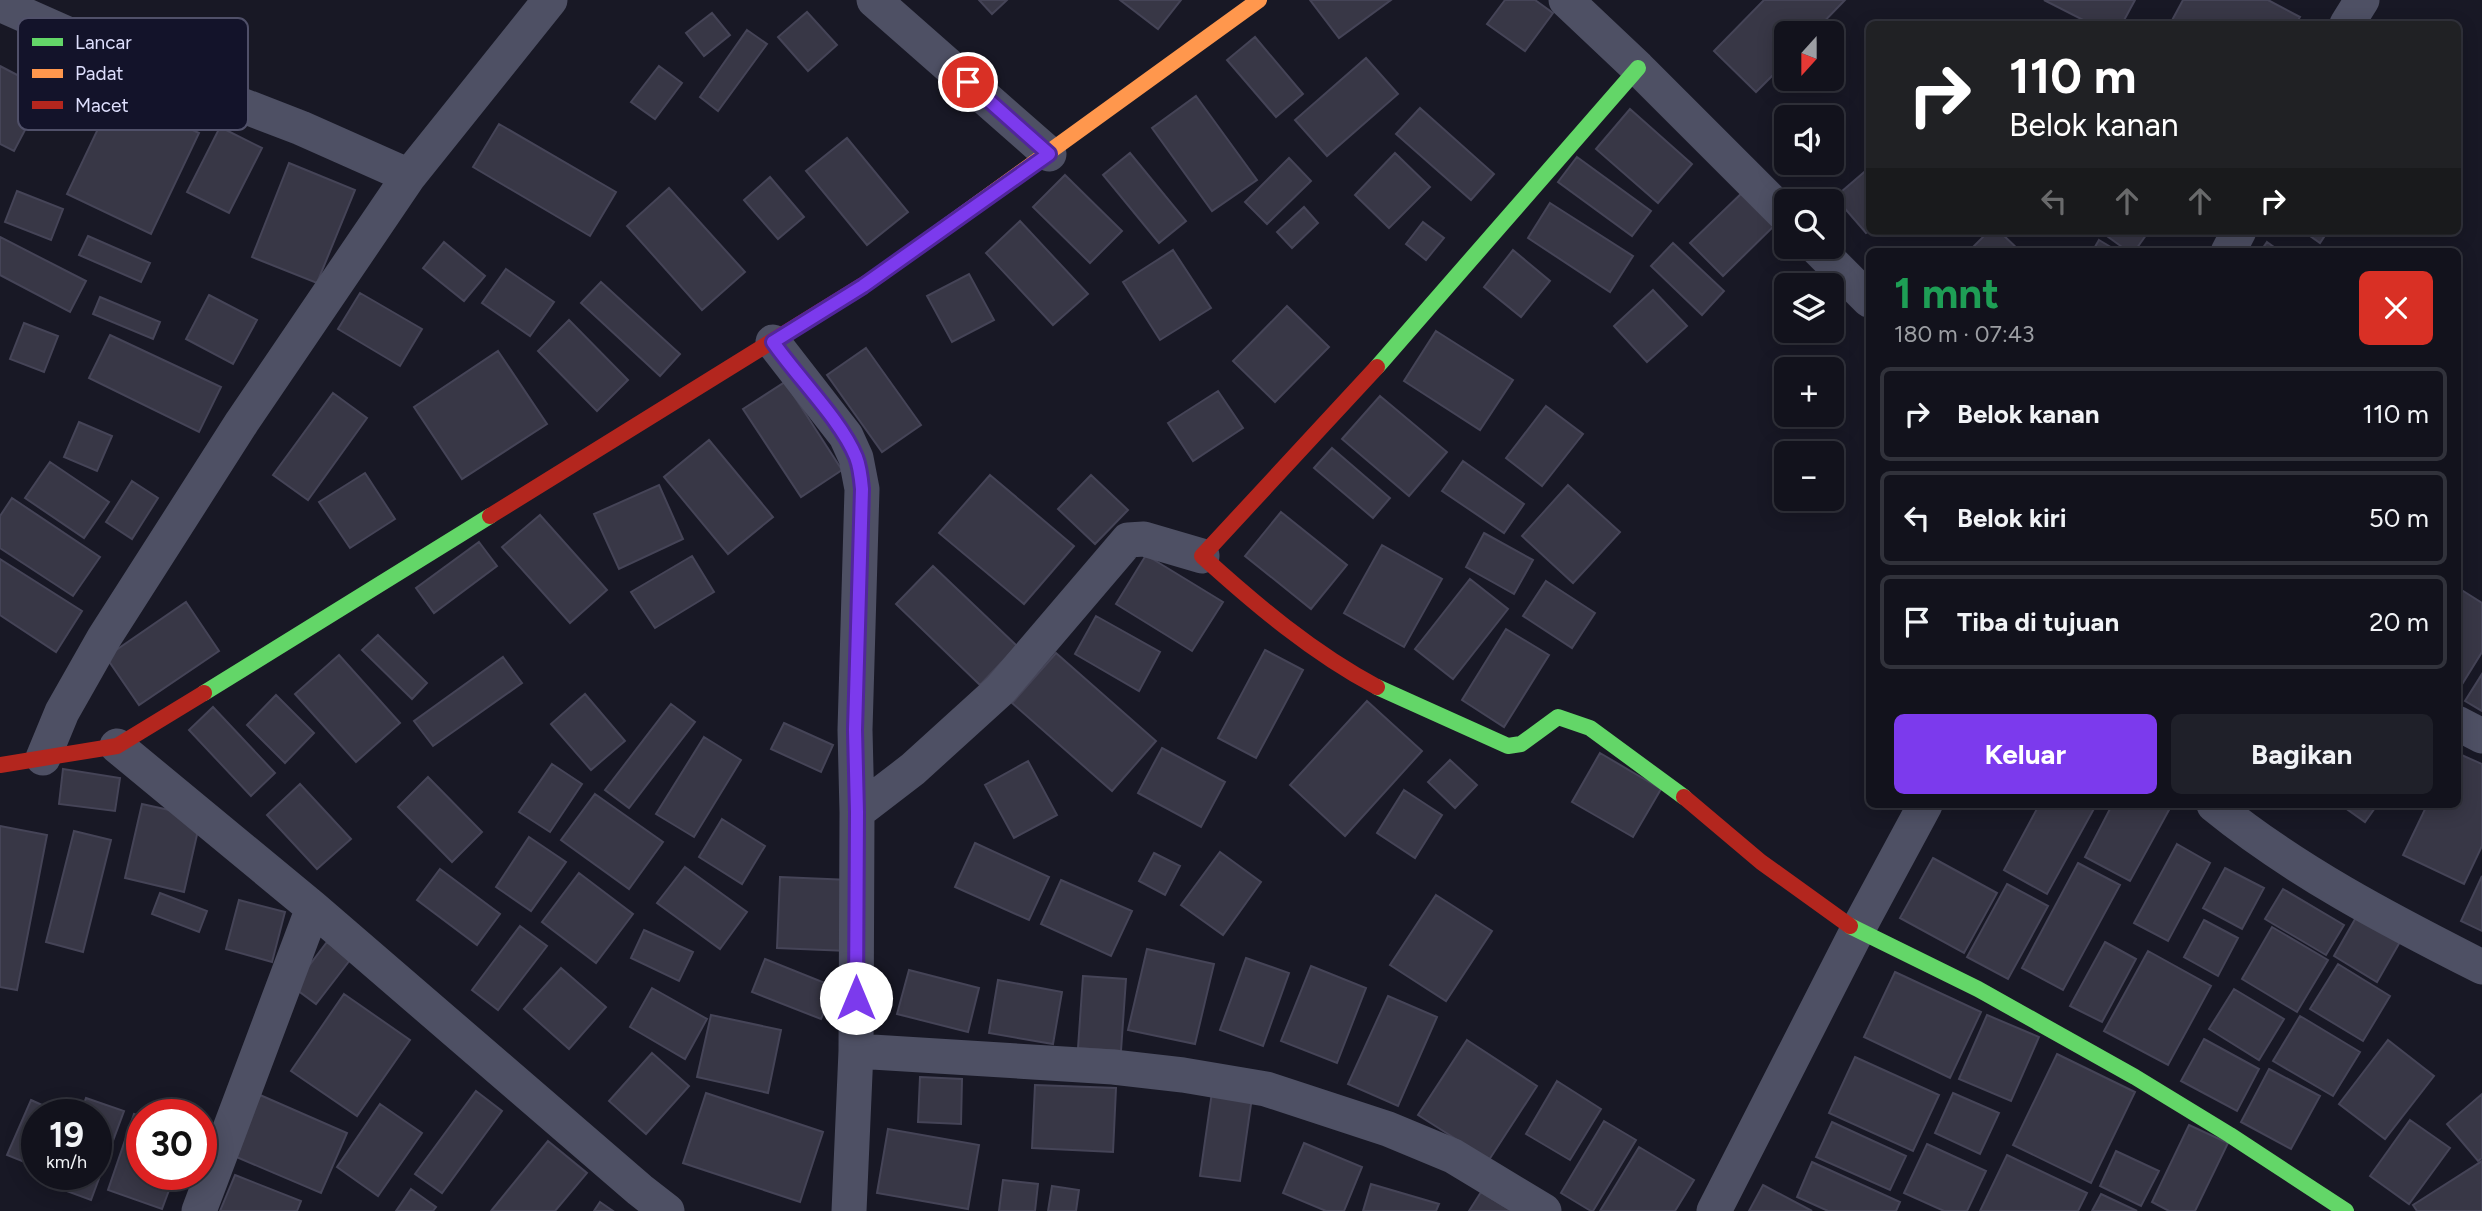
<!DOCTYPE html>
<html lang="id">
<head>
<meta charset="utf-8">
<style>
  body { margin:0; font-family:Figtree,sans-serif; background:#1f2029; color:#f1f3f6; height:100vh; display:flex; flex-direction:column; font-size:26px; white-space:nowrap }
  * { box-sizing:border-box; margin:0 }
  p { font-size:23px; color:#9c9ea3 }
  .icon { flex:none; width:38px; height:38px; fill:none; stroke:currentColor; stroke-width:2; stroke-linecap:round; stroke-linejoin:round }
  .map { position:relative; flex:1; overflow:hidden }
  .drawer { position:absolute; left:1866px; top:248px; width:595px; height:560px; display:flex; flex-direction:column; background:#12121c; border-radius:10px; box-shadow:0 4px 18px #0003,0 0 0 2px #31323b }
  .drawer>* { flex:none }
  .guide { position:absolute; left:1866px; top:21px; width:595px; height:214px; border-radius:10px; box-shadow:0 4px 18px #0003,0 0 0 2px #31323b; background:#202124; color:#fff; overflow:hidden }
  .needle { width:46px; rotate:201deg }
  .tools { position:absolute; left:1774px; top:21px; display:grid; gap:14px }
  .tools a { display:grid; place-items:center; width:70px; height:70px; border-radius:10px; background:#12121c; box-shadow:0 4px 18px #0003,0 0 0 2px #31323b; font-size:35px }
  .speed { position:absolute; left:21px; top:1099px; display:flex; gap:14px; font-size:35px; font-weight:700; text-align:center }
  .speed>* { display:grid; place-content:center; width:91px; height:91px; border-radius:50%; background:#12121c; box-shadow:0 4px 18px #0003,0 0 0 2px #31323b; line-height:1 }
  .speed small { font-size:18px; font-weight:400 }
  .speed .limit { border:10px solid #d22; background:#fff; color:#111 }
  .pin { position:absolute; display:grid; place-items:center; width:60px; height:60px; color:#fff; margin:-30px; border:4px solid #fff; border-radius:50%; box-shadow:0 2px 7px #0007 }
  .me { position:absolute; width:77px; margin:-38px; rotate:0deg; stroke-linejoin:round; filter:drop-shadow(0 0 5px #0008) }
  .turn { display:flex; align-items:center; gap:24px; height:147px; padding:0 28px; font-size:32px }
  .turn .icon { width:91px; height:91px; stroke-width:2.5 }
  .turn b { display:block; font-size:49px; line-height:60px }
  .lanes { display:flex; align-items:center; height:66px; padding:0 28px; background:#0003; justify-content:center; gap:35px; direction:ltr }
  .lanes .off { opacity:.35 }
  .round { display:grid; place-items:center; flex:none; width:74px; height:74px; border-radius:10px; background:#1f2029 }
  .summary { display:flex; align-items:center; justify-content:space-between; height:119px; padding:0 28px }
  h1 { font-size:42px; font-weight:700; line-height:52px; color:#1e9e55 }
  .action { display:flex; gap:14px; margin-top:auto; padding:14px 28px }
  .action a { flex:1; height:80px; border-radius:10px; background:#7c3aed; color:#fff; font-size:28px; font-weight:700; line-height:80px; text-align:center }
  .action a+a { background:#1f2029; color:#f1f3f6 }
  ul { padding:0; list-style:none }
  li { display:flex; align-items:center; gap:21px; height:94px; margin:0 14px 10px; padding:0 14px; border:4px solid #31323b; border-radius:10px }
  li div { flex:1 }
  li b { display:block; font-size:26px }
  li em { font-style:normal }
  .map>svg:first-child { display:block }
  .building { fill:#383746; stroke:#454457; stroke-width:2 }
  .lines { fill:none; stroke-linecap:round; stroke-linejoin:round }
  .street { stroke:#4e5064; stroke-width:35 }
  .fast { stroke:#63d668; stroke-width:16 }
  .slow { stroke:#ff974d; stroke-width:16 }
  .jam { stroke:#b3261e; stroke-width:16 }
  .route-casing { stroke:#51269a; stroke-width:18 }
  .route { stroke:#7c3aed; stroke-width:12 }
  .key { fill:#13132a; stroke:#505069; stroke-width:2 }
  .key-label { font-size:19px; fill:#dedffd }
</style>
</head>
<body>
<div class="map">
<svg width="2482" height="1211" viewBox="0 0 2482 1211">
  <rect width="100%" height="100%" fill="#181825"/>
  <!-- building -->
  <path class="building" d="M979,0H1007L992,14Z
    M1120,0H1181L1158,29Z
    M1310,0H1391L1339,38Z
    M1505,0H1535L1553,13L1525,51L1487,24Z
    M1764,0H1845L1813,33H1787V61L1756,92L1714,51Z
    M2044,0H2135L2122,24H2091Z
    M2183,0H2268L2300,17L2296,24H2170Z
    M807,12L837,45L808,71L778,37Z
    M712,13L730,35L704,56L686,33Z
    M747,30L767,44L718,111L700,97Z
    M1255,37L1303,94L1276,117L1227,60Z
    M1366,58L1398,94L1327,156L1295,120Z
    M0,66L46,90L14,151L0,144Z
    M659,66L682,83L655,119L631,102Z
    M115,93L199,133L151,234L67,194Z
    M1196,96L1257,180L1212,211L1152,128Z
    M1420,108L1494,174L1471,200L1396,134Z
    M1630,109L1692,164L1658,203L1596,149Z
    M499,124L616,192L590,236L473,167Z
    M220,127L262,148L229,213L187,192Z
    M847,138L908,212L867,245L806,171Z
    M1130,153L1186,221L1159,243L1103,175Z
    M1395,153L1430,187L1389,228L1355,195Z
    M1577,157L1651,211L1632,236L1558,182Z
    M1289,158L1311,181L1267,224L1245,202Z
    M289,163L355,190L317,283L252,257Z
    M1869,168V231L1866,233L1835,197Z
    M1065,175L1122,231L1090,263L1033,207Z
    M770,177L804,217L778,239L744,200Z
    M669,188L745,272L702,310L627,226Z
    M1746,189L1778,222L1723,276L1690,243Z
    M17,191L63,209L51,240L5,222Z
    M1550,203L1633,256L1610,292L1528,238Z
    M1304,207L1318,223L1292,248L1277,232Z
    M1020,221L1088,294L1053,325L986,253Z
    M1423,222L1444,238L1426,260L1406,244Z
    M1989,231H1999L2021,252H1968Z
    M2100,231H2149L2134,252H2129Z
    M2303,231H2328L2320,243Z
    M88,236L150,263L141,282L79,255Z
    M0,237L86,281L70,312L0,275Z
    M2099,240L2119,252H2092Z
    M444,242L485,276L464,301L423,268Z
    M2267,242L2281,252H2260Z
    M1673,243L1724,291L1702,315L1651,266Z
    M1173,250L1211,308L1160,340L1123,282Z
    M1513,250L1550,281L1521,317L1484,287Z
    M506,269L554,302L530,336L482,303Z
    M969,274L994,320L952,342L927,296Z
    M601,282L680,354L660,376L581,303Z
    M1653,290L1687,326L1647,362L1614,326Z
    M360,293L422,329L400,366L338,329Z
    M209,295L257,320L233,364L186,339Z
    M100,297L160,322L153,339L93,314Z
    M1287,306L1329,347L1275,402L1233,361Z
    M569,320L628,380L597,411L538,351Z
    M24,323L58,336L44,372L10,359Z
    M1436,331L1513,380L1480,430L1404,381Z
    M110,335L221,387L199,432L89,378Z
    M866,348L921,425L882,452L827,375Z
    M498,351L547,424L462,479L414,407Z
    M785,382L842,470L801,497L743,409Z
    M1218,391L1243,428L1193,461L1168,423Z
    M333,393L367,418L308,500L273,475Z
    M1380,396L1447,452L1409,496L1342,439Z
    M1546,406L1583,434L1542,486L1506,458Z
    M79,422L112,436L97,471L64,457Z
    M709,440L773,517L728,554L664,477Z
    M1332,448L1390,498L1373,518L1314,468Z
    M1463,461L1524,504L1504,533L1442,491Z
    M50,462L109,502L84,538L25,498Z
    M365,473L395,519L350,548L319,502Z
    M990,475L1074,546L1024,604L939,533Z
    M1091,475L1128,510L1095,544L1058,509Z
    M132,481L158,498L132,539L106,522Z
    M659,485L683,539L619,569L594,514Z
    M1568,485L1620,532L1573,583L1522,536Z
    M12,498L100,557L73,596L0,548V516Z
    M1281,512L1347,565L1311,609L1245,556Z
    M540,515L607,590L570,623L502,547Z
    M1484,533L1533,560L1514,594L1466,567Z
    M479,542L497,566L434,613L416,588Z
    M1382,545L1442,579L1404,647L1344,613Z
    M1146,555L1223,602L1192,651L1116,604Z
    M692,556L714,592L655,628L631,592Z
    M0,559L82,611L56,652L0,615Z
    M933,566L1017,646L980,685L896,604Z
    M1470,579L1508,609L1453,679L1415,649Z
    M1546,581L1595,613L1572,648L1523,616Z
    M2460,589L2482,603V652L2461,686L2457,683V595Z
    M186,602L219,651L139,705L106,657Z
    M1096,616L1160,652L1139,691L1075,654Z
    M1506,629L1549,655L1504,727L1462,700Z
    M378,635L427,683L412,699L362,650Z
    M1265,650L1303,670L1256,758L1218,738Z
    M1056,653L1156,741L1112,791L1012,703Z
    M339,655L400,723L356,762L295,694Z
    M503,657L522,683L433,746L414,721Z
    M2482,674V711L2465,701Z
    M585,694L625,741L591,770L551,724Z
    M276,695L314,733L285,763L247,725Z
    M1367,701L1422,751L1345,836L1290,785Z
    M671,704L695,722L629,808L605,790Z
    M213,707L275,773L251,796L189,730Z
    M784,723L833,745L821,772L771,749Z
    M704,737L741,760L694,837L656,814Z
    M1162,748L1225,782L1201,827L1138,793Z
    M1600,753L1661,789L1633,837L1572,802Z
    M2457,753L2482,764V846L2464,884L2403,855L2427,805H2457Z
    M1450,760L1477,785L1455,808L1428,782Z
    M1028,761L1057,815L1014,838L985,785Z
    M552,764L582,784L550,832L519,812Z
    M63,769L120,778L115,811L59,804Z
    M428,777L482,832L452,862L398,807Z
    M300,784L351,839L317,869L267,815Z
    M1404,790L1442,815L1415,858L1377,833Z
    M595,794L663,842L629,889L561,840Z
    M142,804L201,817L184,892L125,878Z
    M2039,805H2096L2047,894L2004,870Z
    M2112,805H2159L2169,810L2130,881L2085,857Z
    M2341,805H2377L2365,822Z
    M722,819L765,846L742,884L699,857Z
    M0,826L47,835L17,990L0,987Z
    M74,831L111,840L83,952L46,942Z
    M529,837L566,862L531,911L496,887Z
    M975,843L1049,877L1029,920L955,887Z
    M2177,844L2210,863L2168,941L2134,923Z
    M1220,852L1261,882L1223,935L1181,905Z
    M1154,853L1180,866L1165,895L1139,881Z
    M1933,858L1997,893L1964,953L1900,918Z
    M2078,863L2120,885L2063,990L2022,968Z
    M685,867L747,912L720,949L657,903Z
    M2225,868L2264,888L2242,929L2203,908Z
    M440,869L500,914L477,945L417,900Z
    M579,873L633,914L596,963L542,922Z
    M2482,876V931L2461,921Z
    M780,877L850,880L848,951L777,948Z
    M1061,880L1132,911L1111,956L1041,924Z
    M2007,884L2048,906L2008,979L1967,957Z
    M2283,889L2344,925L2326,955L2265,919Z
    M160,893L207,911L199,932L152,914Z
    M1436,895L1492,931L1446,1001L1390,965Z
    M239,900L285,912L272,962L226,949Z
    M2358,914L2401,940L2377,982L2334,956Z
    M2204,920L2238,938L2218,976L2184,957Z
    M520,926L547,946L498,1010L472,990Z
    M2272,927L2328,960L2297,1012L2242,979Z
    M644,930L693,952L679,981L631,958Z
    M327,942L350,960L316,1004L293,987Z
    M2105,942L2136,959L2102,1022L2070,1006Z
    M1147,949L1214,964L1195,1044L1128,1030Z
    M2148,951L2211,986L2168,1065L2104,1031Z
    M1246,958L1289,973L1263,1046L1220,1030Z
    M765,959L835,987L821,1019L752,992Z
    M2338,964L2390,996L2363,1041L2310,1009Z
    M1311,966L1366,988L1337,1063L1281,1041Z
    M561,968L606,1007L569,1049L524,1009Z
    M909,970L979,988L968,1032L897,1014Z
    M1895,972L1981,1012L1950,1078L1864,1037Z
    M1083,976L1126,979L1121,1051L1078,1048Z
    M998,980L1062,992L1053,1044L989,1033Z
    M652,988L707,1019L685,1059L630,1027Z
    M2234,989L2284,1019L2259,1060L2209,1029Z
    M344,994L410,1040L357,1116L291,1071Z
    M1388,996L1437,1017L1398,1106L1348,1084Z
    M711,1015L781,1030L768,1093L697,1077Z
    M1987,1015L2039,1037L2011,1101L1959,1079Z
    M2300,1016L2360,1052L2333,1096L2273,1061Z
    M2204,1039L2259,1069L2237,1111L2181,1081Z
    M1467,1040L1537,1086L1489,1160L1418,1115Z
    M2388,1040L2434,1076L2385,1139L2339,1104Z
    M652,1053L689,1086L646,1134L609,1101Z
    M2057,1054L2135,1092L2091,1183L2013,1145Z
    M1855,1057L1939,1095L1913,1151L1829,1113Z
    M2269,1069L2320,1096L2291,1149L2241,1122Z
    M920,1077L962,1079L961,1124L918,1122Z
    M1557,1081L1601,1109L1570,1160L1526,1134Z
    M1035,1085L1116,1088L1113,1152L1032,1148Z
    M476,1091L502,1111L442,1193L415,1174Z
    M1212,1092L1252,1097L1240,1181L1200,1176Z
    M706,1093L823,1132L800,1202L683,1163Z
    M1953,1093L1999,1113L1980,1154L1935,1133Z
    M2482,1094V1158L2478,1161L2447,1124Z
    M260,1095L347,1133L321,1193L234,1156Z
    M86,1098L124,1111L91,1200L53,1186L57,1174H96V1115H80Z
    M31,1100L64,1115H37V1167L7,1155Z
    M380,1104L422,1133L378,1196L337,1167Z
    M134,1114L142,1117V1174H175L162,1209L108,1190Z
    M2410,1120L2450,1148L2409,1204L2370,1176Z
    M1604,1121L1636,1140L1593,1211H1591L1561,1193Z
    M1832,1122L1906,1156L1890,1190L1816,1157Z
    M2189,1125L2228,1143L2195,1211H2169L2152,1202Z
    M888,1129L979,1145L968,1209L877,1193Z
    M548,1141L587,1173L555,1211H491Z
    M1304,1143L1362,1167L1344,1211H1326L1283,1193Z
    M1927,1144L1986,1171L1967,1211H1944L1904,1193Z
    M1639,1147L1694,1180L1675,1211H1600Z
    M2116,1151L2159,1171L2141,1206L2100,1186Z
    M2007,1155L2087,1193L2078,1211H1980Z
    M2482,1161V1211H2417L2413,1205Z
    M1812,1162L1900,1202L1896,1211H1828L1797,1197Z
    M235,1175L301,1201L297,1211H220Z
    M1003,1180L1038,1184L1035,1211H999Z
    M1371,1184L1439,1204L1436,1211H1363Z
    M1763,1185L1812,1211H1749Z
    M1052,1186L1079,1190L1076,1211H1048Z
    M411,1189L436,1207L433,1211H396Z
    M1481,1192L1512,1211H1469Z
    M2101,1194L2137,1211H2092Z
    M600,1202L613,1211H594Z"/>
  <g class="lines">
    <!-- street -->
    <path class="street" d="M874,0L1049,154
      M1566,0L1638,68L1787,217
      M0,4L135,64L301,128L409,176
      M2347,24L2362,0
      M1816,247L1869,300
      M2228,252L2239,231
      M773,342L846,436L856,458L862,489L855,730L857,812L856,1051L849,1211
      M2457,723L2482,736
      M117,746L313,908L199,1211
      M43,758L62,712L104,638L242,422L409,176L550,0
      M2214,805C2295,871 2389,920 2482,967
      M857,812L913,769L1000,690L1128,540L1144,539L1202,556
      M313,908L640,1190L667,1211
      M856,1051L1113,1067L1183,1075L1266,1089L1388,1129L1453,1156L1544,1211
      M1714,1211L1857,931L1925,805"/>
    <!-- fast -->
    <path class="fast" d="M1377,367L1638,68
      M1377,687L1508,746L1521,744L1558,717L1590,728L1684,797
      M204,693L490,516
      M1850,926L1978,989L2135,1077L2230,1135L2346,1211"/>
    <!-- slow -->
    <path class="slow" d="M879,275L1259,0"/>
    <!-- jam -->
    <path class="jam" d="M1377,367L1202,556C1256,605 1313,653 1377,687
      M490,516L879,275
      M0,765L117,746L204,693
      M1684,797L1761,862L1850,926"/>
  </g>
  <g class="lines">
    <!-- route casing -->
    <g class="route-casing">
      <path id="route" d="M856,998L857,812L855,730L862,489C861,478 860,467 856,457C841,420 797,377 773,342L863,286L1049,154L968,82"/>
    </g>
    <!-- route -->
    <use href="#route" class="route"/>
  </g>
  <!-- legend -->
  <rect x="18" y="18" width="230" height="112" rx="10" class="key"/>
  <rect x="32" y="38" width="31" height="8" fill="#63d668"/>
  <rect x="32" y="69" width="31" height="9" fill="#ff974d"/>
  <rect x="32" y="101" width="31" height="8" fill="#b3261e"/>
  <g class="key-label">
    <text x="75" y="49">Lancar</text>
    <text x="75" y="80">Padat</text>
    <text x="75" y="112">Macet</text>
  </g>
</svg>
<div class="tools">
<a><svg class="needle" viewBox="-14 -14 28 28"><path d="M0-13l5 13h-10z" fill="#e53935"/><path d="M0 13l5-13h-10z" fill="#9c9ea3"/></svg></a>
<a><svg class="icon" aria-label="sound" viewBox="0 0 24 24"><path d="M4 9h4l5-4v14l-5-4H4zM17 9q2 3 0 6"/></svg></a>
<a><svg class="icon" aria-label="search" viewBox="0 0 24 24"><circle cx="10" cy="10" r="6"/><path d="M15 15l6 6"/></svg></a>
<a><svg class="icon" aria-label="layers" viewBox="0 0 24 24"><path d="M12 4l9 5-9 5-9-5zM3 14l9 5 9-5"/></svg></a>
<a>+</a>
<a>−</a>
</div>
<div class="speed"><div>19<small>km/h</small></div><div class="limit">30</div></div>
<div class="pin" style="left:968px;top:82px;background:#d93025"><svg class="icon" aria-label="arrive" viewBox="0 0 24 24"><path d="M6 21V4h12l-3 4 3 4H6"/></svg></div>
<svg class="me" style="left:856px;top:998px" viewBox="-20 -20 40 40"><circle r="19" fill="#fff"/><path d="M0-13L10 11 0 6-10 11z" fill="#7c3aed"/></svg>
<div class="guide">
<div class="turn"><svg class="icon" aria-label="right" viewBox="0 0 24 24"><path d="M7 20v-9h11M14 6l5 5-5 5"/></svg><div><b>110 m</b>Belok kanan</div></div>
<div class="lanes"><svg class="icon off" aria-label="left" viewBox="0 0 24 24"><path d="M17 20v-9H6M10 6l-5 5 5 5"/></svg><svg class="icon off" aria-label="ahead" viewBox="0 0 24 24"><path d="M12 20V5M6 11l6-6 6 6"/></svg><svg class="icon off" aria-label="ahead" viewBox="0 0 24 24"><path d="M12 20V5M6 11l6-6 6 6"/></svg><svg class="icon" aria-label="right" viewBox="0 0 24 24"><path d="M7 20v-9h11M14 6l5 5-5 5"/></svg></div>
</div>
<section class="drawer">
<div class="summary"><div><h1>1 mnt</h1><p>180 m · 07:43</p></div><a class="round" style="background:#d93025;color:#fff"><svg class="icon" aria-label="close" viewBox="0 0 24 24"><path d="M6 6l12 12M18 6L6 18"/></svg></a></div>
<ul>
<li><svg class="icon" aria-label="right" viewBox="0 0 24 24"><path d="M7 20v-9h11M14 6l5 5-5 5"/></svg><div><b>Belok kanan</b></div><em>110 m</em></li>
<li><svg class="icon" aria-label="left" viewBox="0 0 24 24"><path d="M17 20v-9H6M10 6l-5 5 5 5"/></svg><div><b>Belok kiri</b></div><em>50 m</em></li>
<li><svg class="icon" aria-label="arrive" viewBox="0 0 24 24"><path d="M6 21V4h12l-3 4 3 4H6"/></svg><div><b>Tiba di tujuan</b></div><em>20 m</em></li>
</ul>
<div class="action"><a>Keluar</a><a>Bagikan</a></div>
</section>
</div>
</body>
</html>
